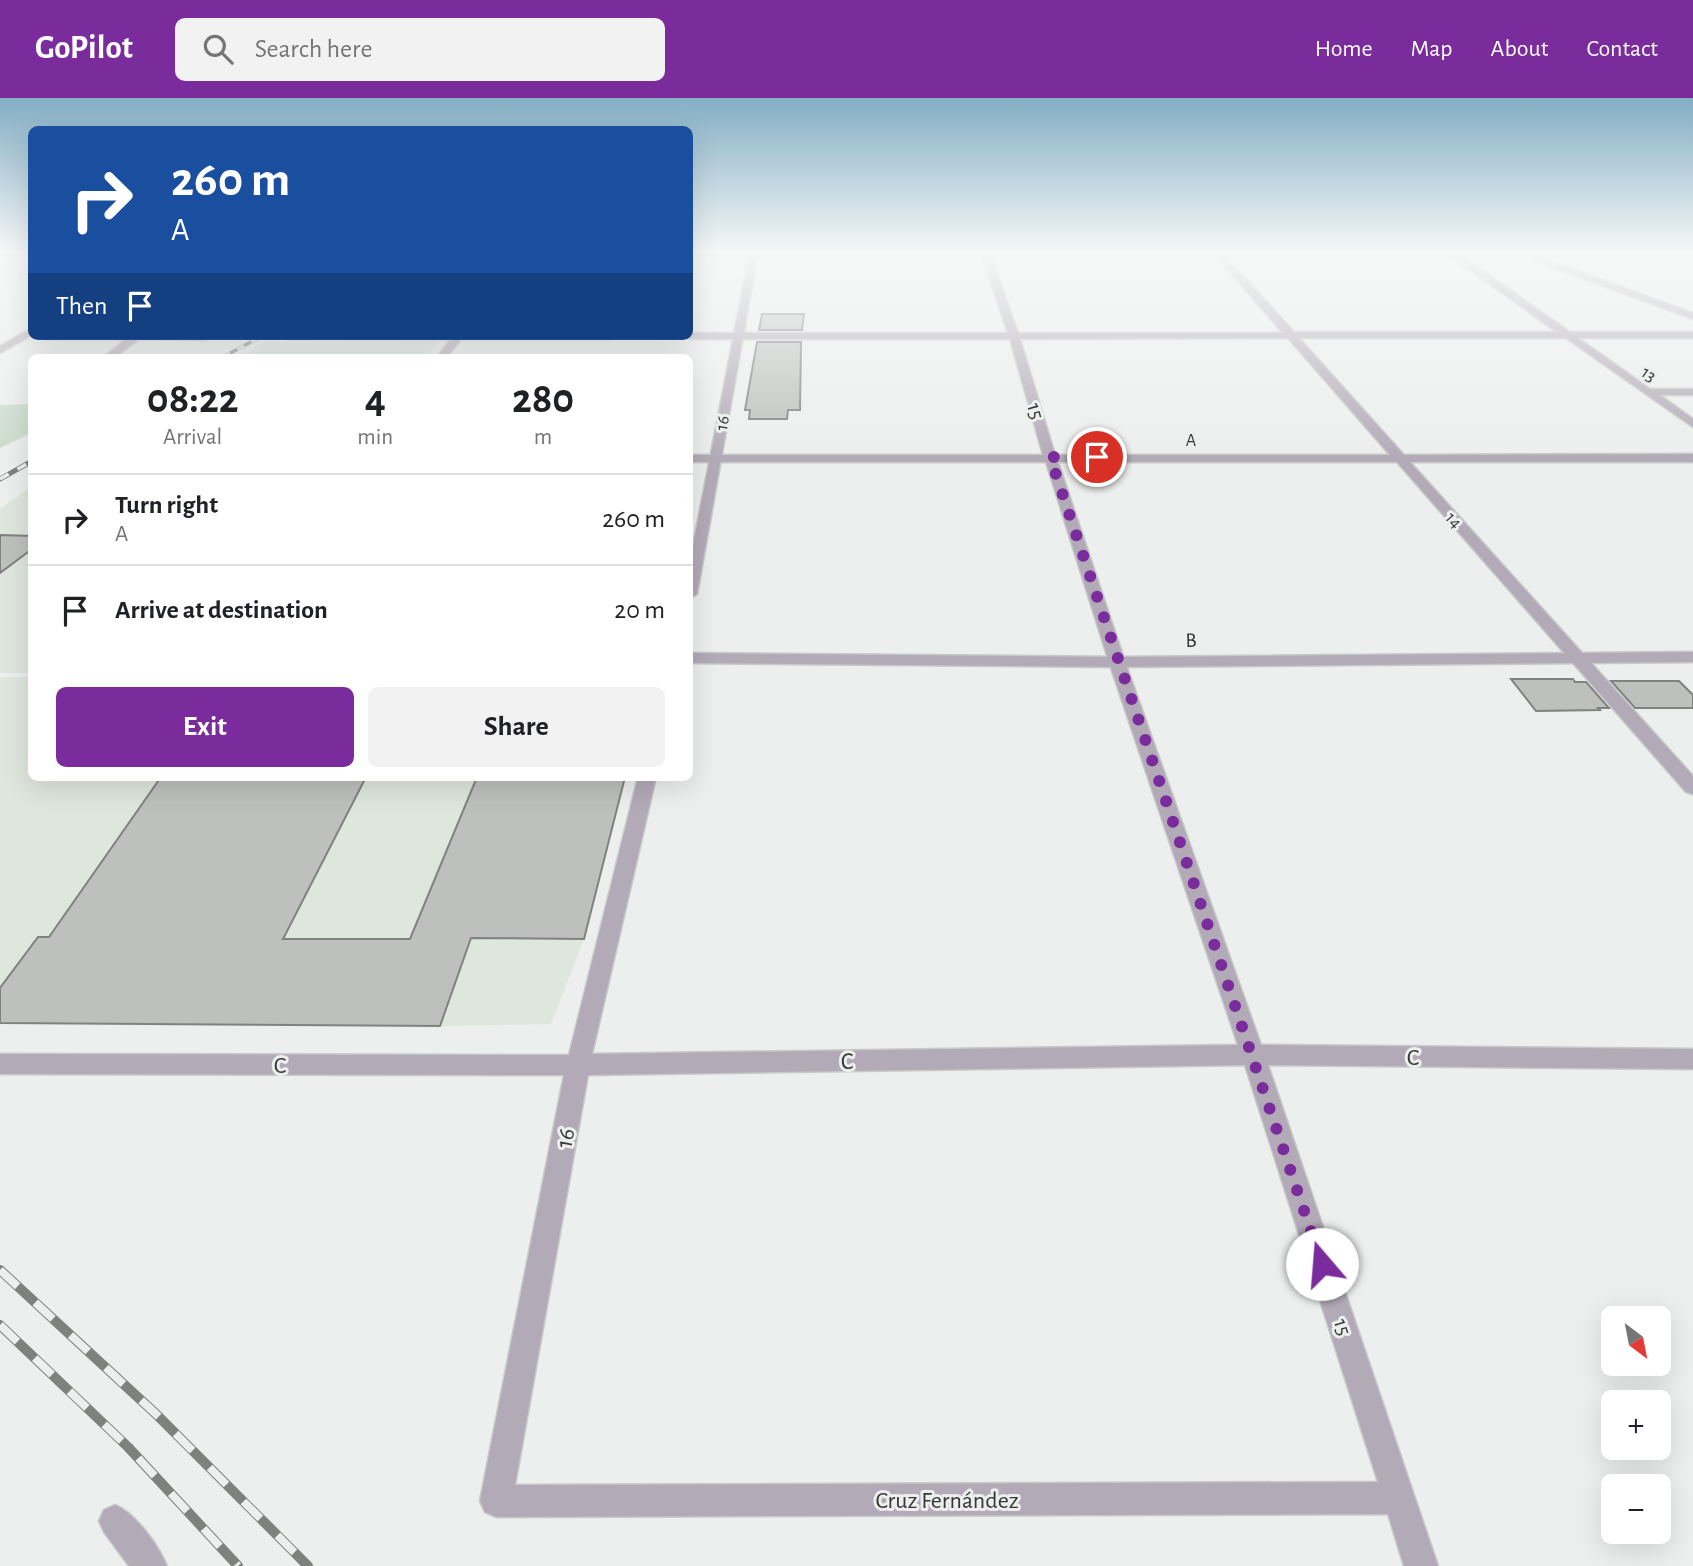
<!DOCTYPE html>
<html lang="en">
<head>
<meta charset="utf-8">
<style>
  body { margin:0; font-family:"Alegreya Sans",sans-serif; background:#f2f2f2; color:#202124; height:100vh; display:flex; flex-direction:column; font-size:26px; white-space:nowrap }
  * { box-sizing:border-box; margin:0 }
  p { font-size:23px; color:#757577 }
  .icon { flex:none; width:38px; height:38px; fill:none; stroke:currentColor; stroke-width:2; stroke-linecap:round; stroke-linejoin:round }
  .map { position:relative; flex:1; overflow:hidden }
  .drawer { position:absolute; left:28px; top:256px; width:665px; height:427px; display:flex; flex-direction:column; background:#fff; border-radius:10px; box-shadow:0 7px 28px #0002 }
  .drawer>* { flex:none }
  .hud { position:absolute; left:28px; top:28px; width:665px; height:214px; border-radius:10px; box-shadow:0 7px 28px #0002; background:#1a4fa0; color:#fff; overflow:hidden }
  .needle { width:46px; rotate:148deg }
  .controls { position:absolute; left:1601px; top:1208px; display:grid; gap:14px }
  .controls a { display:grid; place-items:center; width:70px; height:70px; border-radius:10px; background:#fff; box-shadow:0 7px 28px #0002; font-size:35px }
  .pin { position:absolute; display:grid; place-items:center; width:60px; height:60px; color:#fff; margin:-30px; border:4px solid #fff; border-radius:50%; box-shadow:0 2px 7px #0007 }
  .me { position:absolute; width:77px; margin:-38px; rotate:342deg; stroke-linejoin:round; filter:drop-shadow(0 0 5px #0008) }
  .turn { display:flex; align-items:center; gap:24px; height:147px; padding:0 28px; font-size:32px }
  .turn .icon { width:91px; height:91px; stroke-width:2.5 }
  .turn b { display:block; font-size:49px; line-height:60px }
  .then { display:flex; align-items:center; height:66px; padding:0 28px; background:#0003; gap:14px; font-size:26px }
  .eta { display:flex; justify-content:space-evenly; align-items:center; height:119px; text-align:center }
  .eta b { font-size:42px; font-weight:600; line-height:49px }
  .button { display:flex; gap:14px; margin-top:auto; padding:14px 28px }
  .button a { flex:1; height:80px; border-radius:10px; background:#7a2b9c; color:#fff; font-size:28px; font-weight:600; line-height:80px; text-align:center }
  .button a+a { background:#f2f2f2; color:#202124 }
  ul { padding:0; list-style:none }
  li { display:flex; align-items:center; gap:21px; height:91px; padding:0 28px; border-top:2px solid #e0e0e0 }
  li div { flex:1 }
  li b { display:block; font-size:26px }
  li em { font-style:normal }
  header { display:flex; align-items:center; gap:42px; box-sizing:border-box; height:98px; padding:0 35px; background:#7a2b9c; color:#fff }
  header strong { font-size:33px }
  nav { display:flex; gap:38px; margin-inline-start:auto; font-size:24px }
  .search { width:490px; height:63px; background:#f2f2f2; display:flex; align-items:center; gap:18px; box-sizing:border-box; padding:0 24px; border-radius:10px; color:#757577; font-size:26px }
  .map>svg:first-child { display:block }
  .built { fill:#dee6de }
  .green { fill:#cadccb }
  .building { fill:#bdc0bd; stroke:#808280; stroke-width:2 }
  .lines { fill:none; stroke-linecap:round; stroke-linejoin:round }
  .minor-casing { stroke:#c7cac8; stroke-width:3 }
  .tertiary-casing { stroke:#c7cac8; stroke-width:3 }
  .minor { fill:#b3aab7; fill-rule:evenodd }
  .tertiary { fill:#b3aab7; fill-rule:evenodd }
  .rail-far2-casing { stroke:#7f817f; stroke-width:3.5 }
  .rail-far1-casing { stroke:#7f817f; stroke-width:5 }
  .rail-casing { stroke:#7f817f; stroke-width:10 }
  .rail-far2 { stroke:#ecefed; stroke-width:2.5; stroke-dasharray:8; stroke-linecap:butt }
  .rail-far1 { stroke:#ecefed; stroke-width:3.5; stroke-dasharray:10; stroke-linecap:butt }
  .rail { stroke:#ecefed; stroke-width:8; stroke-dasharray:24; stroke-linecap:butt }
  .route { stroke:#7a2b9c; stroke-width:12; stroke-dasharray:0 21.6 }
  .labels { text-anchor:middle; stroke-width:6; stroke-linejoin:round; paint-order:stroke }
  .far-street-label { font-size:18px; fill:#353635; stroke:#ecefed }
  .street-label { font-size:21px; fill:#353635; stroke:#ecefed }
  .near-street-label { font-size:24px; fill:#353635; stroke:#ecefed }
</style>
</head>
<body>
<header>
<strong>GoPilot</strong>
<div class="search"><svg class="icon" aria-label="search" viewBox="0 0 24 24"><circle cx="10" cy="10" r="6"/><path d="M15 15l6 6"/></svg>Search here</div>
<nav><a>Home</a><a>Map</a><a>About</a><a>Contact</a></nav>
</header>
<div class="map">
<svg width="1693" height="1468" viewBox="0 0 1693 1468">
  <rect width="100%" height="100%" fill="#ecefed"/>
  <!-- built -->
  <path class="built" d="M439,243L427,259H239L262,245Z
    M31,389V575H0V411Z
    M0,579H31L32,679H625L584,841L551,926L440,928L0,925Z"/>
  <!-- green -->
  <path class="green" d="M31,306V335L0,350V307Z"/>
  <!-- building -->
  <path class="building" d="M762,216H804L802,232H759Z
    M757,244H801L800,312H788L787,321H749L750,312H745Z
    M0,437L32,438V451L0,475Z
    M1511,581H1573L1575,584H1586L1609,610H1598L1600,612L1536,613Z
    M1611,583H1679L1693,597V610H1635Z
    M161,679H366L283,841H410L477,679H625L584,841L471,840L440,928L0,925V890L38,839H49Z"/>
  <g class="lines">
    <!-- minor casing -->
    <g class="minor-casing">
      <path id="minor" d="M0,154H32V157H0Z
        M690,154H1693V157L1536,158L1693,215V221L1533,162L1536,158H1461L1570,234H1693V240H1578L1650,291H1693V297H1660L1693,321V329L1566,240H1299L1404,357L1693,356V364H1410L1693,678V696L1686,694L1397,364H1058L1125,564L1261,947L1693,951V971L1268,967L1438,1468H1404L1388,1416L496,1419L485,1414L480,1403L564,977L0,976V956L569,957L638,679H656L592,956L1238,947L1109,564L1046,364H690V357H1043L1010,241H690L685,238H690V235H1008L982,158H690ZM991,158H1216L1283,235H1018ZM1225,158H1450L1557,234H1294ZM1288,240L1390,357H1055L1020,241ZM1245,967L1378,1384L515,1387L588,977Z
        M32,230V237L0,255V248Z
        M40,238H209L210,239L205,242L139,241L115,259H104L126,241H45Z
        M282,238H615L610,241H461L447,259H437L451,241H287Z
        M115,1407C136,1416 158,1447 167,1468H129L104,1434L99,1423L104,1412Z"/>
    </g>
    <!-- tertiary casing -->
    <g class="tertiary-casing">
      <path id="tertiary" d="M750,154H758L697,496L690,500V463Z
        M1693,554V564L1117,569L690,565V555L1117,559Z"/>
    </g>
    <!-- minor -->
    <use href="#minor" class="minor"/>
    <!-- tertiary -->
    <use href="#tertiary" class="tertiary"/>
    <!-- rail-far2 casing -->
    <g class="rail-far2-casing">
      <path id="rail-far2" d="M223,259L262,238"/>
    </g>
    <!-- rail-far1 casing -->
    <g class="rail-far1-casing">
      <path id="rail-far1" d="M0,381L32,363"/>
    </g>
    <!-- rail casing -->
    <g class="rail-casing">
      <path id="rail" d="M0,1172L156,1316L308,1468
        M0,1227L128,1349L238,1468"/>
    </g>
    <!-- rail-far2 -->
    <use href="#rail-far2" class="rail-far2"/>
    <!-- rail-far1 -->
    <use href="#rail-far1" class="rail-far1"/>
    <!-- rail -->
    <use href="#rail" class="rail"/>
  </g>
  <!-- sky -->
  <linearGradient id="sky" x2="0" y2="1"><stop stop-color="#83aec4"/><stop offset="0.43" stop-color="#f6f8f7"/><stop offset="1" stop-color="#f6f8f7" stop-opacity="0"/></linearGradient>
  <rect width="1693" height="360" fill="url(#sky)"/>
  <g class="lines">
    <!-- route -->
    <path class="route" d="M1097,359H1050L1322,1166"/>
  </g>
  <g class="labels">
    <!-- far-street labels -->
    <g class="far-street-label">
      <text transform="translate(1649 276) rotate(35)" y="6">13</text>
      <text transform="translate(722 325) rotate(-81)" y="6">16</text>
      <text x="1191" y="348">A</text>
      <text transform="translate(1454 422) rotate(49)" y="6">14</text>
    </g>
    <!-- street labels -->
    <g class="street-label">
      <text transform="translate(1036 313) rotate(74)" y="7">15</text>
      <text transform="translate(1191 542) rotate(-1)" y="7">B</text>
      <text transform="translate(1343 1229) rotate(72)" y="7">15</text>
    </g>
    <!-- near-street labels -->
    <g class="near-street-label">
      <text x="1413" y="967">C</text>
      <text transform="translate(847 963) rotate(-1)" y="8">C</text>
      <text x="280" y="975">C</text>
      <text transform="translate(565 1040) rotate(-79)" y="8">16</text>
      <text x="947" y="1410">Cruz Fernández</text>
    </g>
  </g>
</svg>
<div class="controls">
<a><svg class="needle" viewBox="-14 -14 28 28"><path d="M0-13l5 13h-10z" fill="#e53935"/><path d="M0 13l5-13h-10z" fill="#757577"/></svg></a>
<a>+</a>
<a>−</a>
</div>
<div class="pin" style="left:1097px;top:359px;background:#d93025"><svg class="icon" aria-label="arrive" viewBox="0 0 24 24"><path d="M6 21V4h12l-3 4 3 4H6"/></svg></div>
<svg class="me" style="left:1322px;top:1166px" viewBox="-20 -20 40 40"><circle r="19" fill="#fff"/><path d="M0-13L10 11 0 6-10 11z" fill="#7a2b9c"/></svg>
<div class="hud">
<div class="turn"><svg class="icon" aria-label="right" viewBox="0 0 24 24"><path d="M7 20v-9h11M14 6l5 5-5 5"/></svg><div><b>260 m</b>A</div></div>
<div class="then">Then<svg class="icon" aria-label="arrive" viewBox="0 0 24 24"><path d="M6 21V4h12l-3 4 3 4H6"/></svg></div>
</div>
<section class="drawer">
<div class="eta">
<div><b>08:22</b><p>Arrival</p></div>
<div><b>4</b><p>min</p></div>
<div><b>280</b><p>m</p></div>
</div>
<ul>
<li><svg class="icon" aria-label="right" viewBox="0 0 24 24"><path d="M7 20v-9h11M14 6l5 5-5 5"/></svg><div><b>Turn right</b><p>A</p></div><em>260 m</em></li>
<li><svg class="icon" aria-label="arrive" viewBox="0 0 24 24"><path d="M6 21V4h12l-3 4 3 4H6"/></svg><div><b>Arrive at destination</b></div><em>20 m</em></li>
</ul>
<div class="button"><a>Exit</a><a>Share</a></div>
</section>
</div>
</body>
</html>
